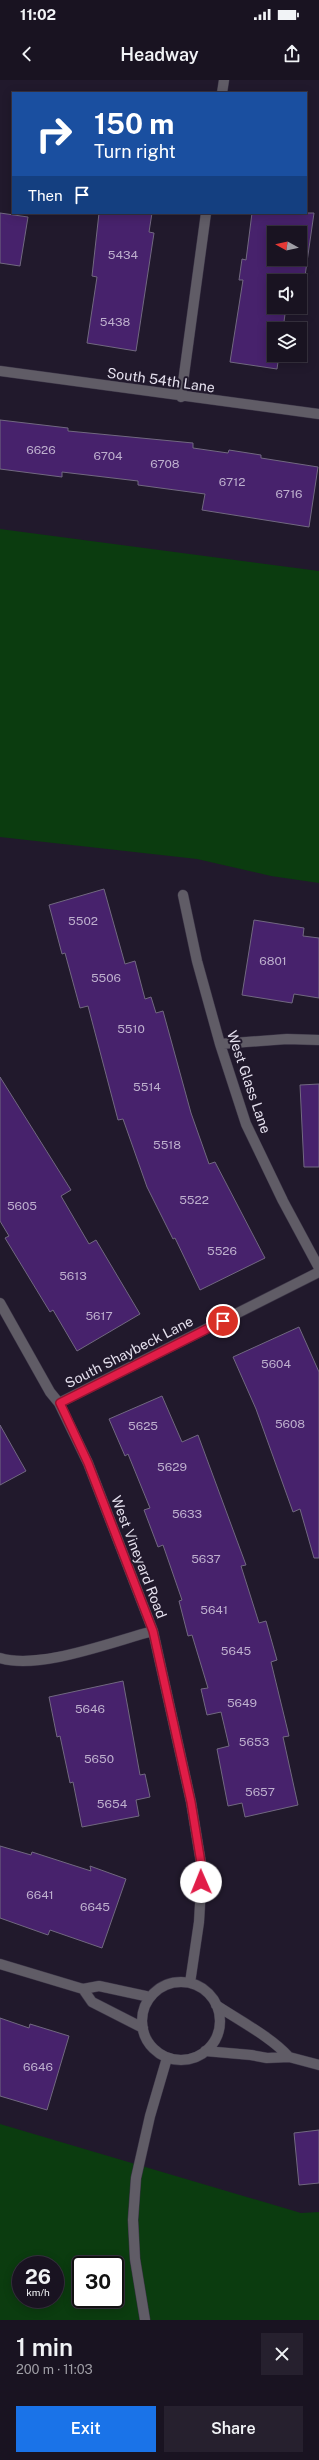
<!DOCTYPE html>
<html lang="en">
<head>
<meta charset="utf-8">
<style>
  body { margin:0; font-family:"Public Sans",sans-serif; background:#26202e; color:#f1f3f6; height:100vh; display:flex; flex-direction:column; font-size:15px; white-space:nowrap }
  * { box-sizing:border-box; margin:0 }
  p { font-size:13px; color:#9f9ea5 }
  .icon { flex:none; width:22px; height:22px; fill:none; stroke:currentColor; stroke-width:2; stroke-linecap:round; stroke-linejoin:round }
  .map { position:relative; height:2240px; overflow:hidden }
  .side { display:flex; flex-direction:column; background:#191321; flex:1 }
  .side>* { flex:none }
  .guide { position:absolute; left:12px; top:12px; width:295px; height:122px; border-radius:0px; box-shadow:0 2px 10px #0003,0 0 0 1px #37323f; background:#1a4fa0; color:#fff; overflow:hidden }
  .needle { width:26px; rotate:278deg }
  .fabs { position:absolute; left:267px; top:146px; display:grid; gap:8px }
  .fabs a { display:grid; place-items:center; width:40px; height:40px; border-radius:0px; background:#191321; box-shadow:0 2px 10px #0003,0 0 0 1px #37323f; font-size:20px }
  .speed { position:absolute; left:12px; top:2176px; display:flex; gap:8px; font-size:20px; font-weight:700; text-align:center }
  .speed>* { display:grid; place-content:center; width:52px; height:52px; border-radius:50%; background:#191321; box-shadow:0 2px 10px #0003,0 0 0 1px #37323f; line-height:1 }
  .speed small { font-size:10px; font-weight:400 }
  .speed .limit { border:2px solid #111; border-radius:6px; background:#fff; color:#111 }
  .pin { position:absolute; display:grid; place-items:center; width:34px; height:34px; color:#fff; margin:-17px; border:2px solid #fff; border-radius:50%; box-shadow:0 1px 4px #0007 }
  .me { position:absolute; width:44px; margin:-22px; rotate:359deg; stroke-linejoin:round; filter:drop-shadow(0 0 3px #0008) }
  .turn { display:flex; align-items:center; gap:14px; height:84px; padding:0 16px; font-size:18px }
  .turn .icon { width:52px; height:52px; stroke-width:2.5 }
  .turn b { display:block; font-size:28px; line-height:34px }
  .then { display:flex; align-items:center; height:38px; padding:0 16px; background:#0003; gap:8px; font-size:15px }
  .round { display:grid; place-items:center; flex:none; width:42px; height:42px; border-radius:0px; background:#26202e }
  .headline { display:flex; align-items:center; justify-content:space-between; height:68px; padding:0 16px }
  h1 { font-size:24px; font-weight:600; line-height:30px }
  .cta { display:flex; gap:8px; margin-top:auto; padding:8px 16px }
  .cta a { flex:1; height:46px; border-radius:0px; background:#1a73e8; color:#fff; font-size:16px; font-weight:600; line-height:46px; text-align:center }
  .cta a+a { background:#26202e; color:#f1f3f6 }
  .status { display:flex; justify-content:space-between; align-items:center; height:28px; padding:0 20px; background:#191321; direction:ltr }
  .status svg { height:11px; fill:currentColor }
  header { display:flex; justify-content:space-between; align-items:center; height:52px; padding:0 16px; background:#191321; font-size:18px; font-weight:600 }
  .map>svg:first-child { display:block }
  .green { fill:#0b3c0f; fill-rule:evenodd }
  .building { fill:#47226c; stroke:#716880; fill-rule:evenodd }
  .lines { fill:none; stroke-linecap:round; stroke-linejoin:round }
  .minor-casing { stroke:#3c3547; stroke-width:11 }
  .minor { stroke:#605c66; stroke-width:10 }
  .route-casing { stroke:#92132f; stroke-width:10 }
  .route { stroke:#e11d48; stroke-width:7 }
  .labels { text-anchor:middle; stroke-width:4; stroke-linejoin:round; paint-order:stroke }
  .number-label { font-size:12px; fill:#beb0ce }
  .street-label { font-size:14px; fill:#e5e0ee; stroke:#21192c }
</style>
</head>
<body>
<div class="status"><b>11:02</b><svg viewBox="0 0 49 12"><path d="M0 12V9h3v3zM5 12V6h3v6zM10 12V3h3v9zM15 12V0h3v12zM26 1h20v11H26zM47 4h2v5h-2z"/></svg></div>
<header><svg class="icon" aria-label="back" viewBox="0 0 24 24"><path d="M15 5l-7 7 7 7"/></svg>Headway<svg class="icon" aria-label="share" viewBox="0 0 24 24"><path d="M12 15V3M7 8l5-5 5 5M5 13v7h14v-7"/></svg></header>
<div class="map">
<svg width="319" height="2240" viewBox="0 0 319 2240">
  <rect width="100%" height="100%" fill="#21192c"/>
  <!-- green -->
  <path class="green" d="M0,449L319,491V803L271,796L197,779L0,757Z
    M0,2044L301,2133L319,2132V2240H0ZM21,2185H55V2219H21ZM81,2185H115V2219H81Z"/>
  <!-- building -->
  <path class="building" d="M0,133L28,137L20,186L0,183Z
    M99,133H152L149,152L154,153L136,271L87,263L97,197L92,196Z
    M252,133H314L301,224L300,201H274V227H286L283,249H274V275H279L277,289L230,282L243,200H239L242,179L246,180ZM274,153H300V179H274Z
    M0,340L68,348V351L193,363V368L228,373L229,370L261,375V378L318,387L309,447L202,430L205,414L138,405V401L62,392V397L0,389Z
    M104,809L125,884L135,881L145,919L151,917L156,933L163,931L191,1033L209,1084L215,1082L265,1178L200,1210L175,1158L173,1159L147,1107L123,1039L118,1040L88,926L80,928L65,873L62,874L49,825Z
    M254,840L304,848L303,856L319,858V918L294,914L292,923L242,915Z
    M0,997L71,1110L61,1116L89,1164L96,1160L140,1234L77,1271L53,1230L50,1232L19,1181L5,1158L9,1156L0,1141Z
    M319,1004V1087H304L300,1005Z
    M299,1247L319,1292V1478H314L300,1429L293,1432L256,1329L233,1277Z
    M162,1316L182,1362L198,1355L246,1485L241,1486L259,1543L266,1541L277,1580L271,1582L289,1656L283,1657L298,1725L245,1737L242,1723L228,1726L217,1669L229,1666L221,1632L207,1635L201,1609L208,1608L192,1555L188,1556L179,1521L182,1520L163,1465L158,1467L144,1430L150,1428L128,1374L125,1376L109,1339Z
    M0,1345L26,1391L0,1405Z
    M123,1601L140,1695L145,1694L150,1717L136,1720L139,1736L82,1747L73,1702L70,1703L60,1656L57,1657L49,1617Z
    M0,1766L31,1775L32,1772L91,1791L90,1786L126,1799L102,1868L50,1850L48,1855L0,1838Z
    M0,1938L29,1948L30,1944L69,1956L47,2030L0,2016Z
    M319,2050V2103L299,2105L294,2053Z"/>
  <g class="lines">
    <!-- minor casing -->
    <g class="minor-casing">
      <path id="minor" d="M222,13L224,0
        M0,291L319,334
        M181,317L206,133
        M183,815L197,881L220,964L246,1044L283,1121L319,1188
        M220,964L287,959L319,960
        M0,1223L50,1312L59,1323L88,1383L153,1551L191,1722L202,1789L199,1842L190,1903
        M59,1323L319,1192
        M0,1578C40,1590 111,1562 153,1551
        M0,1884L83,1909L99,1906L150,1917
        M142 1941a39 39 0 1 1 78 0a39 39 0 1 1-78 0Z
        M83,1909L92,1922L143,1948
        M216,1925C240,1941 271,1957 289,1977
        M205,1971L251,1975L267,1978L289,1977L319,1985
        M145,2240L135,2179L133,2140L136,2098L150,2036L167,1978"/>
    </g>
    <!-- minor -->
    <use href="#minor" class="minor"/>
  </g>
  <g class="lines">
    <!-- route casing -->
    <g class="route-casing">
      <path id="route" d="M201,1802L202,1789L191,1722L153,1551L88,1383L60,1323L223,1241"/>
    </g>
    <!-- route -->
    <use href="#route" class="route"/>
  </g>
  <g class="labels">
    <!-- number labels -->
    <g class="number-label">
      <text x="123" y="179">5434</text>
      <text x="115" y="246">5438</text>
      <text x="41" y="374">6626</text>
      <text x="108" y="380">6704</text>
      <text x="165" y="388">6708</text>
      <text x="232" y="406">6712</text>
      <text x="289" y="418">6716</text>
      <text x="83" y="845">5502</text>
      <text x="273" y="885">6801</text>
      <text x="106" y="902">5506</text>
      <text x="131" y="953">5510</text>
      <text x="147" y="1011">5514</text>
      <text x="167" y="1069">5518</text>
      <text x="194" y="1124">5522</text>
      <text x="22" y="1130">5605</text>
      <text x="222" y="1175">5526</text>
      <text x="73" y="1200">5613</text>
      <text x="99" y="1240">5617</text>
      <text x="276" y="1288">5604</text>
      <text x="290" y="1348">5608</text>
      <text x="143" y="1350">5625</text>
      <text x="172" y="1391">5629</text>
      <text x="187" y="1438">5633</text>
      <text x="206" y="1483">5637</text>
      <text x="214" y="1534">5641</text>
      <text x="236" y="1575">5645</text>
      <text x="242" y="1627">5649</text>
      <text x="90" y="1633">5646</text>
      <text x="254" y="1666">5653</text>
      <text x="99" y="1683">5650</text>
      <text x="260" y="1716">5657</text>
      <text x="112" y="1728">5654</text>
      <text x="40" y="1819">6641</text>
      <text x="95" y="1831">6645</text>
      <text x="38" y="1991">6646</text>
    </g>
    <!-- street labels -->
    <g class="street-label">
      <text transform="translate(161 300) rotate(8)" y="5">South 54th Lane</text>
      <text transform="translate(249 1002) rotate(71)" y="5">West Glass Lane</text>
      <text transform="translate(129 1272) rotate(-27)" y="5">South Shaybeck Lane</text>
      <text transform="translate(139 1477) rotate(69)" y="5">West Vineyard Road</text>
    </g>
  </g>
</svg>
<div class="fabs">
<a><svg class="needle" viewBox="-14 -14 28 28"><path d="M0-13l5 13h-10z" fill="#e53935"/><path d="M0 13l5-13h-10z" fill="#9f9ea5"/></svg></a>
<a><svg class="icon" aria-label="sound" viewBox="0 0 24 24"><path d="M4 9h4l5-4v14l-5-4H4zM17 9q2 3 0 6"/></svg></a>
<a><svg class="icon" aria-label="layers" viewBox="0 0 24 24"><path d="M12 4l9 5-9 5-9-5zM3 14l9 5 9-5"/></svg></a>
</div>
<div class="speed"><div>26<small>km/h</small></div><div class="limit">30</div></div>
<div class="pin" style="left:223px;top:1241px;background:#d93025"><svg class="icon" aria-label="arrive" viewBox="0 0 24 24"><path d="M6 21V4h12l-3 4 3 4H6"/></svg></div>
<svg class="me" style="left:201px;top:1802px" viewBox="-20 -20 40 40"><circle r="19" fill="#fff"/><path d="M0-13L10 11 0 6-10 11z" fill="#e11d48"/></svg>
<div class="guide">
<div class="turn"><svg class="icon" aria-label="right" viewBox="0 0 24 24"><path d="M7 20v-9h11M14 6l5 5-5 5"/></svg><div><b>150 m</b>Turn right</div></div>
<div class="then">Then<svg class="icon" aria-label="arrive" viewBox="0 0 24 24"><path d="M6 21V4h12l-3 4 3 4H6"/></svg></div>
</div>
</div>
<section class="side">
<div class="headline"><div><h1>1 min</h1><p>200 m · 11:03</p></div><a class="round"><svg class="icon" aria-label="close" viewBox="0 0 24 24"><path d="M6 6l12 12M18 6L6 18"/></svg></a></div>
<div class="cta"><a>Exit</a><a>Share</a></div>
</section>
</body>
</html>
